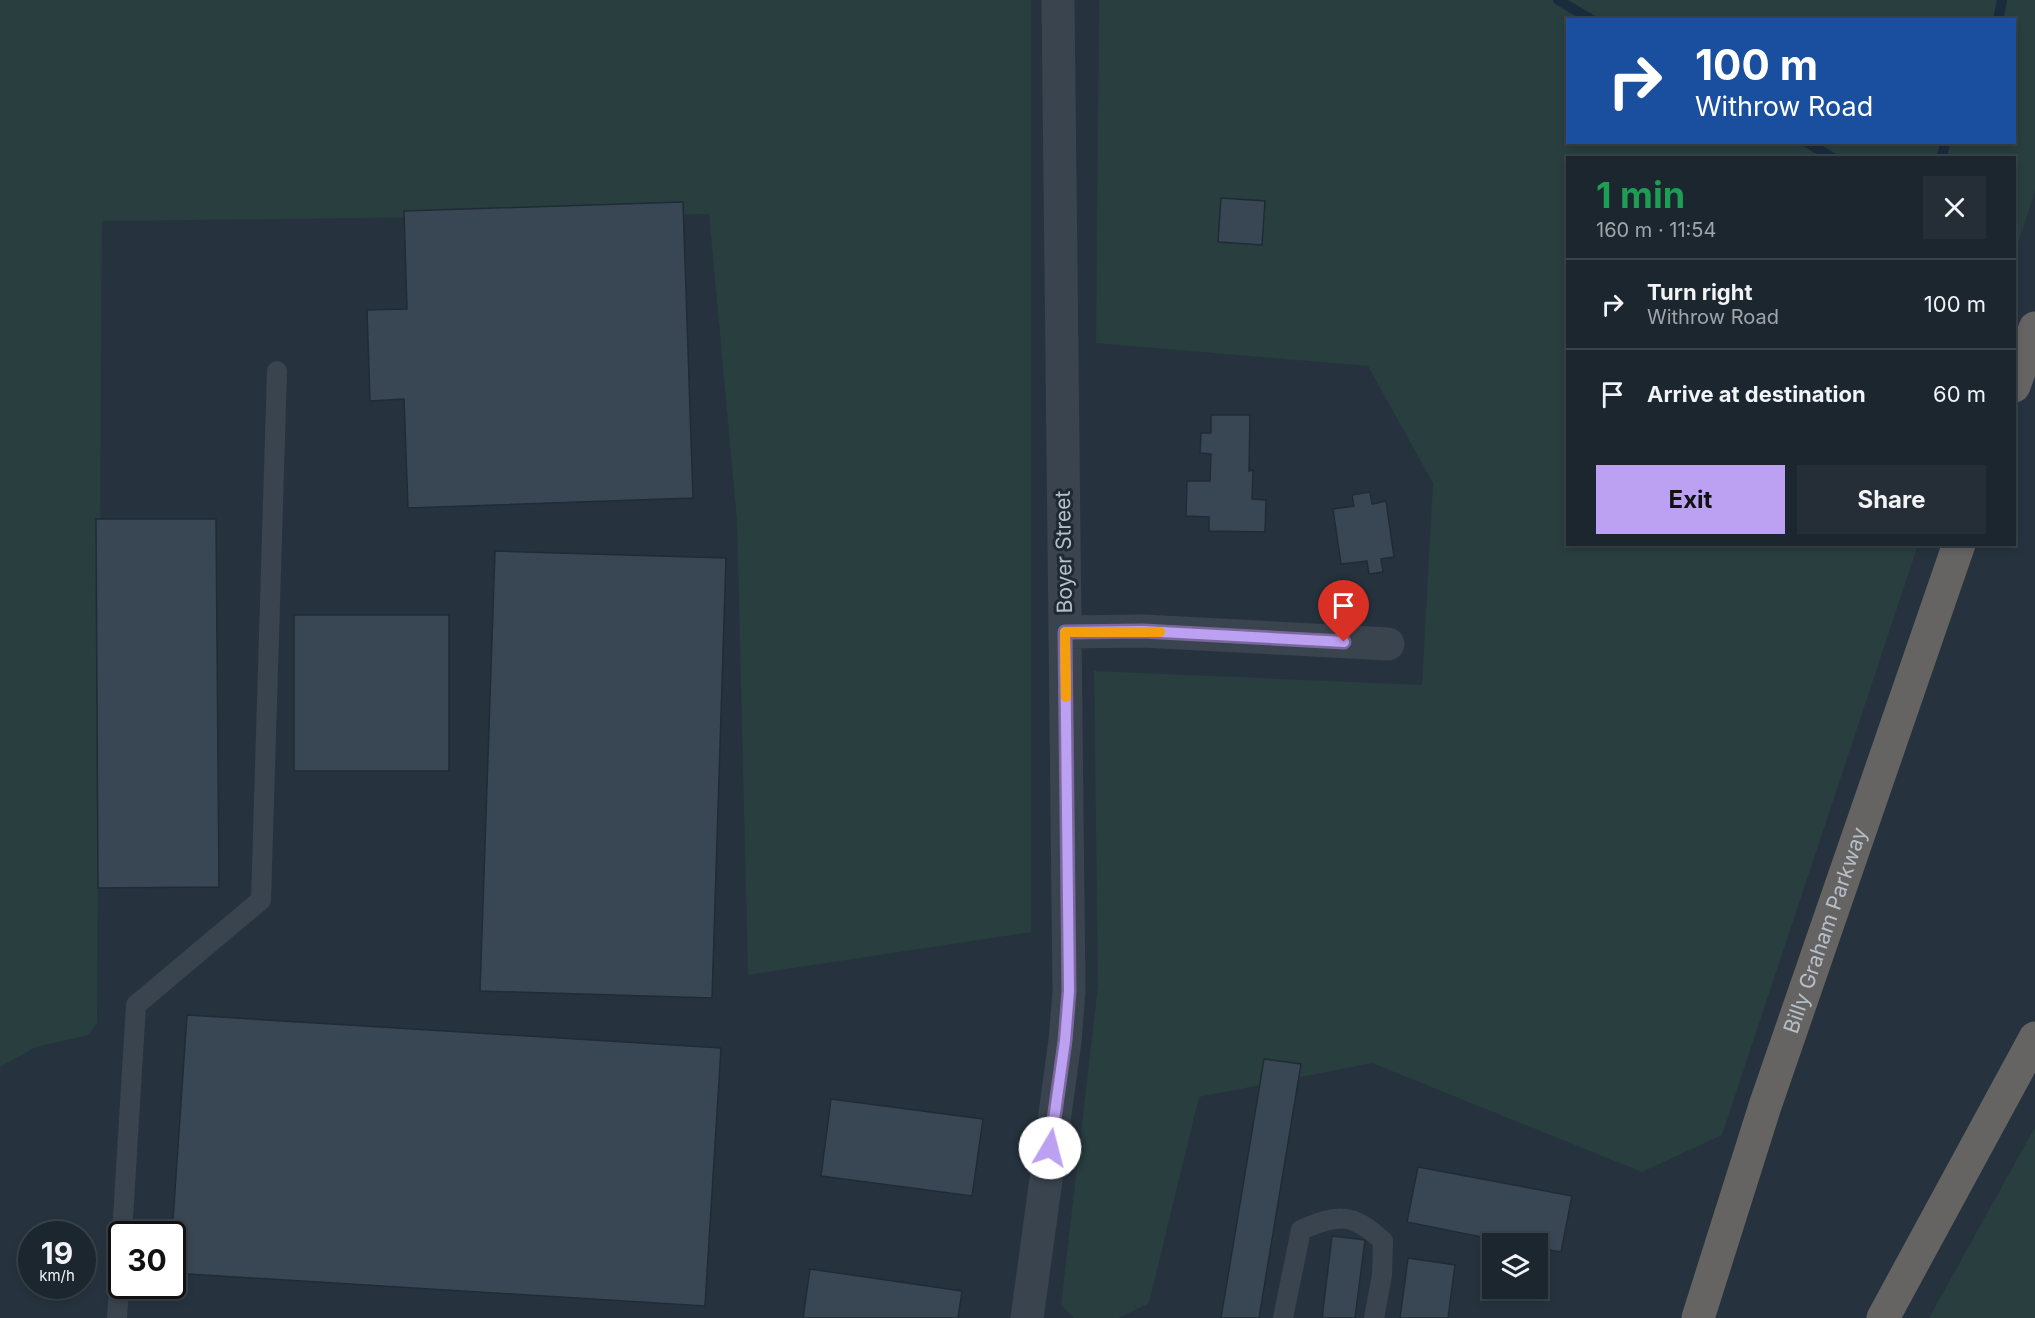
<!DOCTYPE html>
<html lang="en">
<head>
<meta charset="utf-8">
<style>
  body { margin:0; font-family:Inter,sans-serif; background:#252e36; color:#f1f3f6; height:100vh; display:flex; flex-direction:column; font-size:22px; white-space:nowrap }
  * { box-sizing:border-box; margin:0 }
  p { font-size:20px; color:#a0a5aa }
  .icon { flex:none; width:33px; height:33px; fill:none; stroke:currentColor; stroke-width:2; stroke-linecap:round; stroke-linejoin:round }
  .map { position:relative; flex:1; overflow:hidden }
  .sheet { position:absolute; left:1566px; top:156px; width:450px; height:390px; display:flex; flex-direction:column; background:#1c262e; border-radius:0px; box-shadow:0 3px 9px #0003,0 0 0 2px #3a434a }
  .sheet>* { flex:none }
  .hud { position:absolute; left:1566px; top:18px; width:450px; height:126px; border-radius:0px; box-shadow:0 3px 9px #0003,0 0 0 2px #3a434a; background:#1a4fa0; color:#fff; overflow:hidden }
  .buttons { position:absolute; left:1482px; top:1233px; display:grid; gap:12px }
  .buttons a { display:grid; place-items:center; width:66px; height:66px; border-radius:0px; background:#1c262e; box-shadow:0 3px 9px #0003,0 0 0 2px #3a434a; font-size:30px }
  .speed { position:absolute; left:18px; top:1221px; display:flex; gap:12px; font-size:30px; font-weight:700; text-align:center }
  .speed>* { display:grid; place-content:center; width:78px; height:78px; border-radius:50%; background:#1c262e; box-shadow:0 3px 9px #0003,0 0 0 2px #3a434a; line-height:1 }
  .speed small { font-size:15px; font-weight:400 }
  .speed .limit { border:3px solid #111; border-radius:9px; background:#fff; color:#111 }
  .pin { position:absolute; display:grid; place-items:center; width:51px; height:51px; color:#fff; margin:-62px -26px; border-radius:50% 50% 50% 0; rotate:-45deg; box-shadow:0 0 6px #0007 }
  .pin .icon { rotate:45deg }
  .me { position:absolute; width:66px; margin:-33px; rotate:8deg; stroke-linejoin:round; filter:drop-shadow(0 0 4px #0008) }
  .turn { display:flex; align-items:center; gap:21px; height:126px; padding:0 30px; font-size:27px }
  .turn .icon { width:78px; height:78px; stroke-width:2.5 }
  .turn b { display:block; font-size:42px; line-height:51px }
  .round { display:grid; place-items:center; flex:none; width:63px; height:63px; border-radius:0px; background:#252e36 }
  .overview { display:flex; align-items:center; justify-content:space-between; height:102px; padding:0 30px }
  h1 { font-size:36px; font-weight:700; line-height:45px; color:#1e9e55 }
  .primary-button { display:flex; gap:12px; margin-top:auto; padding:12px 30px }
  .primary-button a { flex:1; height:69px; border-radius:0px; background:#bca0f2; color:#111; font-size:24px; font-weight:700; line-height:69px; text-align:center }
  .primary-button a+a { background:#252e36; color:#f1f3f6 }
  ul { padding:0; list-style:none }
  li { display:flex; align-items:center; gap:18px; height:90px; padding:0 30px; border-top:2px solid #3a434a }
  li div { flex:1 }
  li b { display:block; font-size:22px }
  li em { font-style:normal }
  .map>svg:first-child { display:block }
  .green { fill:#283e3f; fill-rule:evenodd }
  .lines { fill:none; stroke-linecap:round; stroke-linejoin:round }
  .stream { stroke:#1a2b3b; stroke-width:10 }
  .building { fill:#394754; stroke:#212b35; stroke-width:1.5 }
  .service { stroke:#3a444e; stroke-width:20 }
  .minor { stroke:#3a444e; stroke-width:33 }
  .trunk { stroke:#666463; stroke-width:33 }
  .route-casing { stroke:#7a689d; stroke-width:15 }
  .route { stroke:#bca0f2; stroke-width:10 }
  .slow { stroke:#f59e0b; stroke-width:10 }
  .labels { text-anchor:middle; stroke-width:6; stroke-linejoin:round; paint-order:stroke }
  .street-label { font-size:21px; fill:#b6bfc9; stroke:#1f2933 }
</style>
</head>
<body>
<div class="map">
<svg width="2035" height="1318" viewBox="0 0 2035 1318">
  <rect width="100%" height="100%" fill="#26333e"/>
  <!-- green -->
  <path class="green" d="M0,0H1031V932L748,975L737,521L709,214L102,221L97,1023L88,1035L36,1047L0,1067Z
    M1099,0H2035V191L2015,253L2014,158H1568V544L1918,545L1722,1135L1642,1172L1372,1063L1199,1097L1149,1303L1119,1318H1074L1061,1305L1098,985L1094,671L1422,685L1433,483L1368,366L1096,343ZM1568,20H2014V142H1568Z
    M2035,1127V1318H1929Z"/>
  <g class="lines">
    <!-- stream -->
    <path class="stream" d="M1558,0L1592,20
      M1998,20L2002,0
      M1806,142L1833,158
      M1941,158L1946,142"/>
  </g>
  <!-- building -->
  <path class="building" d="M1221,198L1265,201L1262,245L1218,242Z
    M683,202L693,498L408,508L404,399L370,401L367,310L407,309L404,211Z
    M1211,415H1250L1249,471L1253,470L1252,499L1266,500L1265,532L1209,531V517L1186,516L1187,481H1210L1211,454L1200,453L1201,433H1211Z
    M1370,492L1372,504L1386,501L1394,557L1381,559L1383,572L1369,574L1367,561L1341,564L1333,509L1354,506L1352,495Z
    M96,519H216L219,887L98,888Z
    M495,551L726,558L712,998L480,991Z
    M294,615H449V771H294Z
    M187,1015L721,1048L705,1306L172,1273V1234Z
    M1264,1059L1301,1064L1259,1318H1221Z
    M831,1099L983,1119L972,1196L821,1176Z
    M1418,1167L1572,1196L1561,1252L1538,1248V1244H1516L1407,1222Z
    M1332,1236L1365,1240L1355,1318H1322Z
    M1408,1258L1455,1265L1448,1318H1400Z
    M810,1269L962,1291L958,1318H803Z"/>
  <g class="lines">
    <!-- service -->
    <path class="service" d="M122,1234L136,1005L261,900L277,371
      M117,1318L122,1244
      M1283,1318L1301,1230C1339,1213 1352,1213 1383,1241L1382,1275L1374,1318"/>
    <!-- minor -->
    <path class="minor" d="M1065,632L1143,631L1388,644
      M1027,1318L1065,1041L1069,991L1058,0"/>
    <!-- trunk -->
    <g class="trunk">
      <path d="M2014,386L2035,328"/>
      <path id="s1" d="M1698,1318L1765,1106L1959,544"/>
      <path d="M1883,1318L2035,1038"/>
    </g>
  </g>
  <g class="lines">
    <!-- route casing -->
    <g class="route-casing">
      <path id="route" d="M1050,1148L1065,1041L1069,991L1065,632L1143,631L1344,642"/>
    </g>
    <!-- route -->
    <use href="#route" class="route"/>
    <!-- slow -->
    <path class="slow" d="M1066,697L1065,632H1160"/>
  </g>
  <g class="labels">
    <!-- street labels -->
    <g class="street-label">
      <text transform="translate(1064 552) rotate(-91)" y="7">Boyer Street</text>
      <text dy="7" stroke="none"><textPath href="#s1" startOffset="408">Billy Graham Parkway</textPath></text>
    </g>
  </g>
</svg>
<div class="buttons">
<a><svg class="icon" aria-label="layers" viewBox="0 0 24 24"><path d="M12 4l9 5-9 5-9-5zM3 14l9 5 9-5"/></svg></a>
</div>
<div class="speed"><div>19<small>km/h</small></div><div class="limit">30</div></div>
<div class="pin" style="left:1344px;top:642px;background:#d93025"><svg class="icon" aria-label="arrive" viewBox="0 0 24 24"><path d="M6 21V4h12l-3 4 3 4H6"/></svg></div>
<svg class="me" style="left:1050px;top:1148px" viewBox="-20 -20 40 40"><circle r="19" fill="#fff"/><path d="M0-13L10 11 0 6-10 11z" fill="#bca0f2"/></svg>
<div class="hud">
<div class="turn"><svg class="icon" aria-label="right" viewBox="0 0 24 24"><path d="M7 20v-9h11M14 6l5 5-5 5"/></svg><div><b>100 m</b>Withrow Road</div></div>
</div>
<section class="sheet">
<div class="overview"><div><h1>1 min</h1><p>160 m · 11:54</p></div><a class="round"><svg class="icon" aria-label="close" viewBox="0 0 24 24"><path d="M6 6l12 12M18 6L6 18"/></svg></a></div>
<ul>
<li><svg class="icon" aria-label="right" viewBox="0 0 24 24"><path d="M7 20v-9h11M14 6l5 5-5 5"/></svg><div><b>Turn right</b><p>Withrow Road</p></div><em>100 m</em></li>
<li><svg class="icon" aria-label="arrive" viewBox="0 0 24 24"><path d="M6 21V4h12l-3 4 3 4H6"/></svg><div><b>Arrive at destination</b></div><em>60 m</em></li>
</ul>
<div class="primary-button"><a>Exit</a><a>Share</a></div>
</section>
</div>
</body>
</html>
